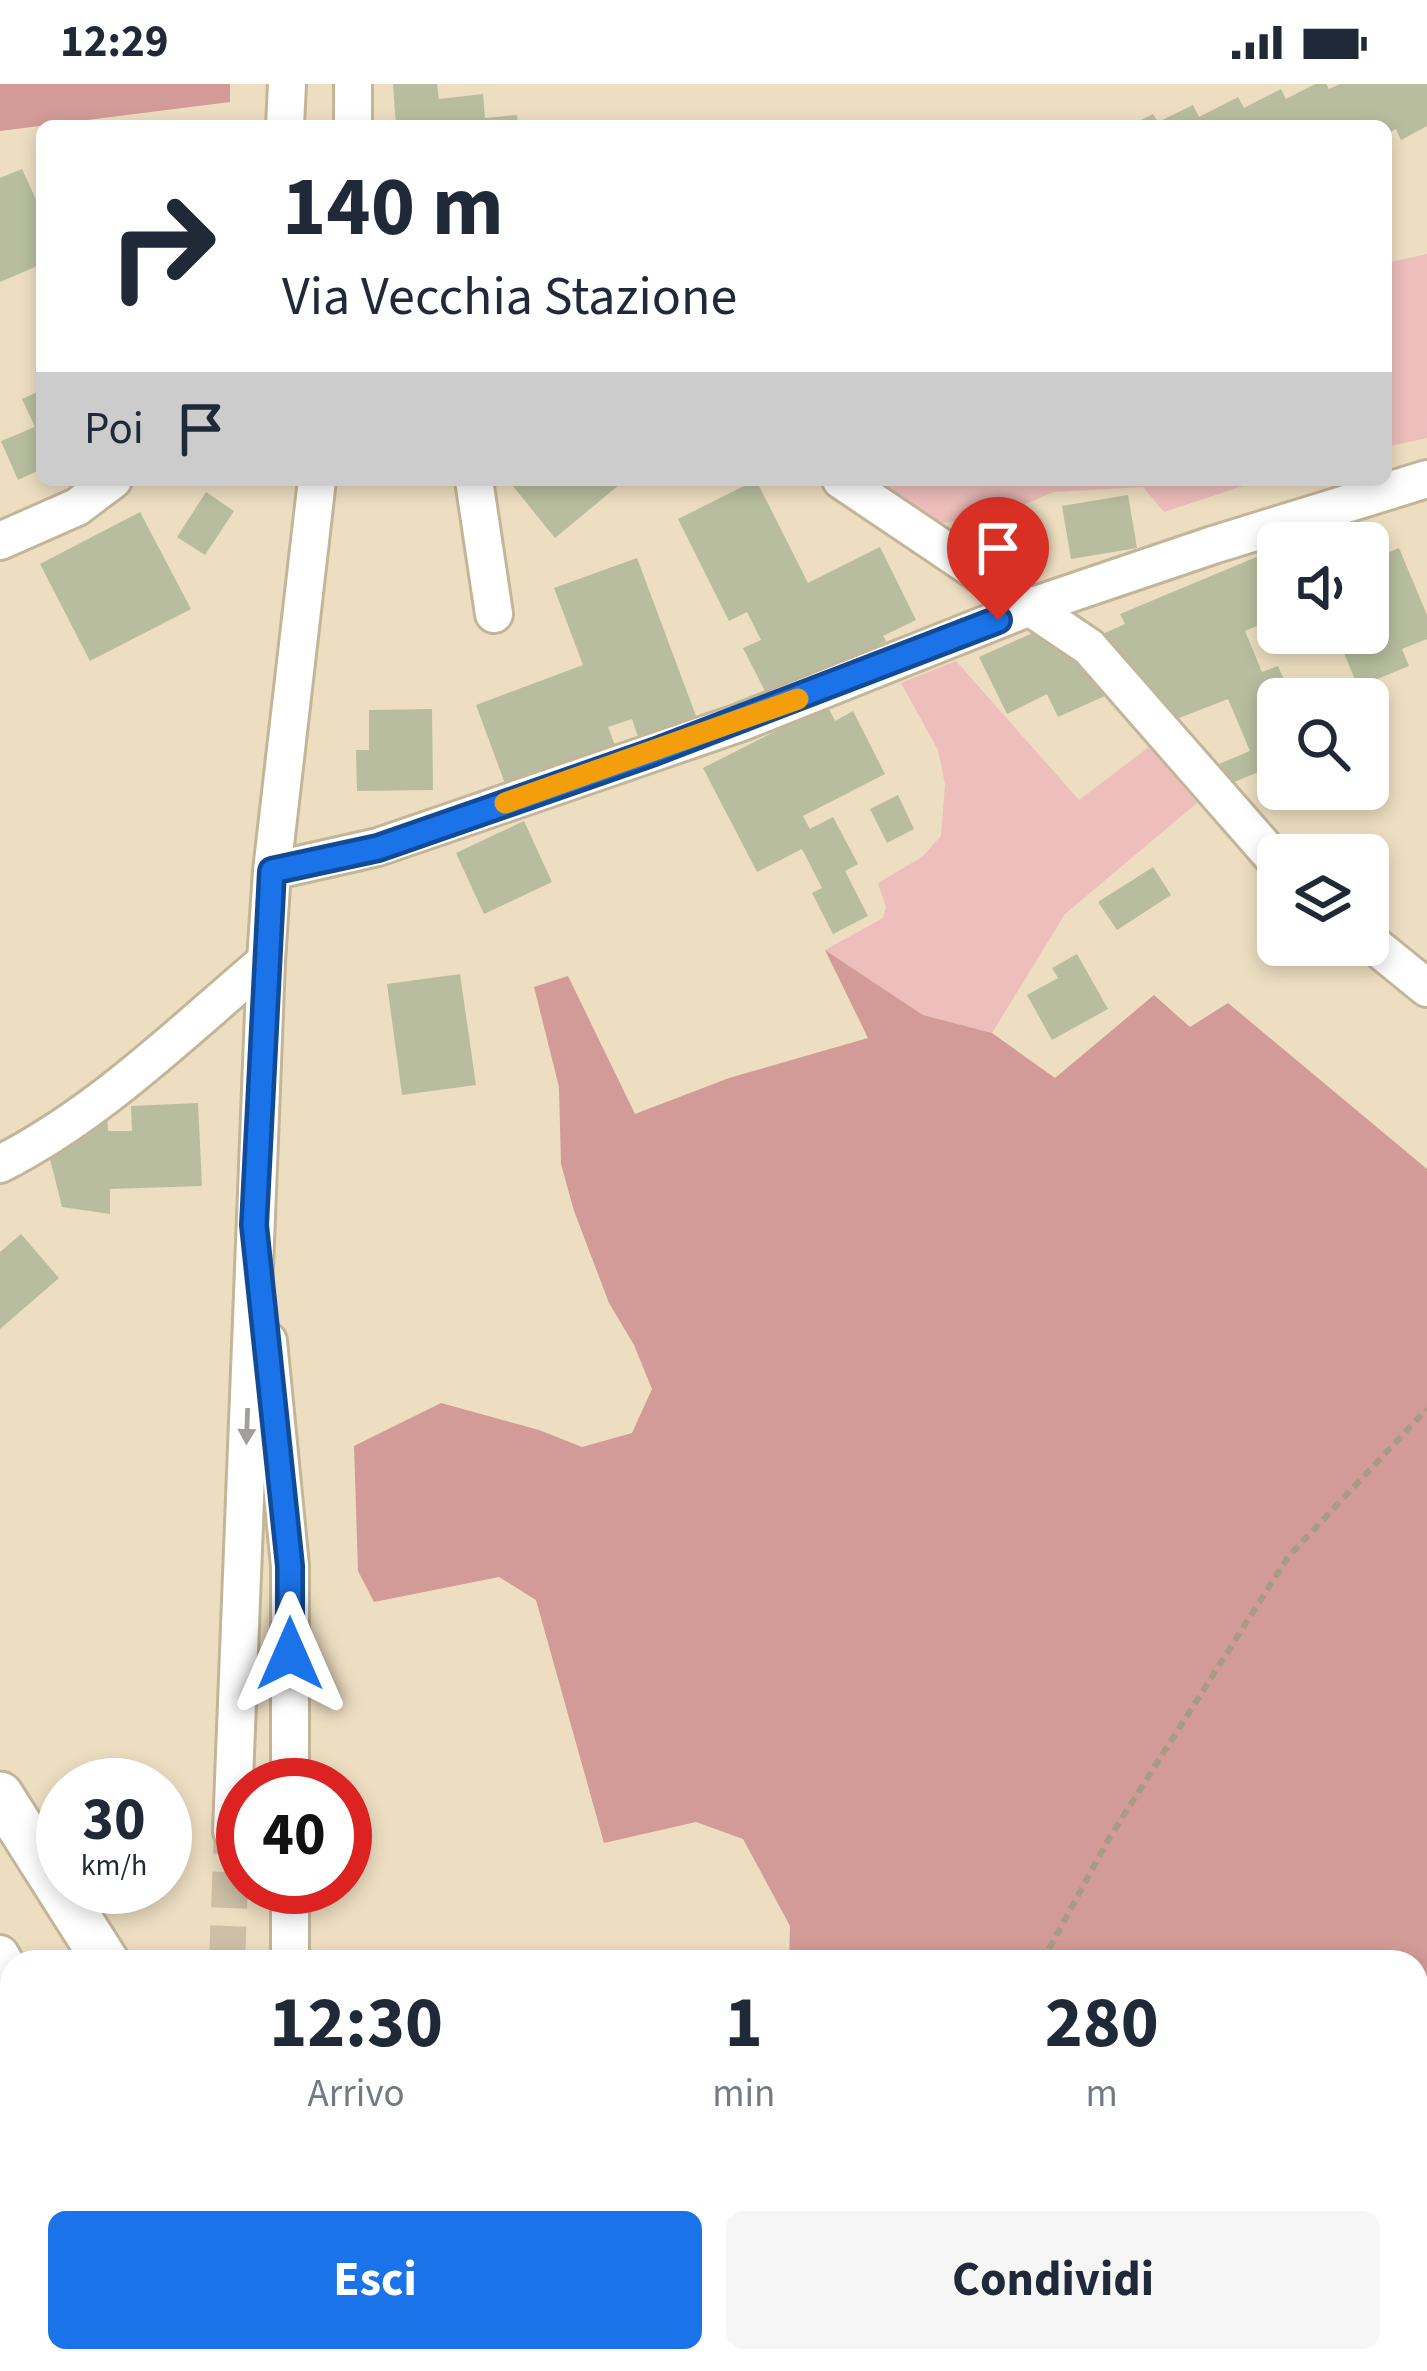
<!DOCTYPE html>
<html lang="it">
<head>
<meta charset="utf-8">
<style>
  body { margin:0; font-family:"Source Sans 3",sans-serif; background:#f6f6f7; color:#1f2937; height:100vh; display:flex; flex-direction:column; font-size:45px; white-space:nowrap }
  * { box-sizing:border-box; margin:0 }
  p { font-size:39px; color:#747a83 }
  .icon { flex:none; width:66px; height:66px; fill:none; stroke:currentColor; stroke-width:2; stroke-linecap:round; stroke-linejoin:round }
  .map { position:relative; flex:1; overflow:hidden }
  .panel { position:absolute; left:0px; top:1866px; width:1428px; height:423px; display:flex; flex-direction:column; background:#fff; border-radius:36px 36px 0 0; box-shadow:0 6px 18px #0003 }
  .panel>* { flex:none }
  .hud { position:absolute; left:36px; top:36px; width:1356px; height:366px; border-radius:18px; box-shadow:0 6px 18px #0003; background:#fff; color:#1f2937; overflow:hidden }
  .fabs { position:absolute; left:1257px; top:438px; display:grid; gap:24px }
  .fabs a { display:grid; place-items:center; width:132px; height:132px; border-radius:18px; background:#fff; box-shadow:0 6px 18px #0003; font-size:60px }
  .speed { position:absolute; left:36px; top:1674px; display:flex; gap:24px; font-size:60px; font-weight:700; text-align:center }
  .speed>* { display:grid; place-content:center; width:156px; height:156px; border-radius:50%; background:#fff; box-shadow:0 6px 18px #0003; line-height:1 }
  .speed small { font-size:30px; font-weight:400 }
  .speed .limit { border:18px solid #d22; background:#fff; color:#111 }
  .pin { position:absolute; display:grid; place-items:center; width:102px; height:102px; color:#fff; margin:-123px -51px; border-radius:50% 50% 50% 0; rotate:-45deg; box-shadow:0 0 12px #0007 }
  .pin .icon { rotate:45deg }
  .me { position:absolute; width:132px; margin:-66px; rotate:0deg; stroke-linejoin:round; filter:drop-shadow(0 0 9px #0008) }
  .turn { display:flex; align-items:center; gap:42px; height:252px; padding:0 48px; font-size:54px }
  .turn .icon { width:156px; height:156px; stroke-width:2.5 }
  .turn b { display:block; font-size:84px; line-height:102px }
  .then { display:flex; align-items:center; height:114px; padding:0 48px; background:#0003; gap:24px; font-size:45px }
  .eta { display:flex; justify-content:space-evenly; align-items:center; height:204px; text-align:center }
  .eta b { font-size:72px; font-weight:700; line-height:84px }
  .cta { display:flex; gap:24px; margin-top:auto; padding:24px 48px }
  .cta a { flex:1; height:138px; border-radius:18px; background:#1a73e8; color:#fff; font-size:48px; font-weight:700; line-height:138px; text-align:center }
  .cta a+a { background:#f6f6f7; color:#1f2937 }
  .status { display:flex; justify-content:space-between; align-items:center; height:84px; padding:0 60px; background:#fff; direction:ltr }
  .status svg { height:33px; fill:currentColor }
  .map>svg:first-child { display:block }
  .green { fill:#edbebb }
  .forest { fill:#d39b97 }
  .building { fill:#b7bd9e }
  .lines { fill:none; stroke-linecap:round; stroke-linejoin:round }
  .minor-tunnel { stroke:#ccbfa5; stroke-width:36; stroke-dasharray:36 18; stroke-linecap:butt }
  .minor-casing { stroke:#c3b598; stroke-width:42 }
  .major-casing { stroke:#c3b598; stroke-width:51 }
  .path { stroke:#a79b84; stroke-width:6; stroke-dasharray:9 6; stroke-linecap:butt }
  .minor { stroke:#fff; stroke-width:36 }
  .major { stroke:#fff; stroke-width:45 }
  .oneway { fill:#a19f9b }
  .route-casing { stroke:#114b97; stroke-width:30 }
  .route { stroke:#1a73e8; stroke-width:21 }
  .slow { stroke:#f59e0b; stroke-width:21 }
</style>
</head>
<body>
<div class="status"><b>12:29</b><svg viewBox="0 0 49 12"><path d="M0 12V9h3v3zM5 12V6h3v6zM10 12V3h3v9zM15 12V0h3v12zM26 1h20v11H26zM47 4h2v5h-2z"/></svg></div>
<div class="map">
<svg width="1427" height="2287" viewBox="0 0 1427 2287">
  <rect width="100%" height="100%" fill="#eddec1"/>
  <!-- green -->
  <path class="green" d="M1427,170V354L1386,363V179Z
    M891,396H1261L1164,428L1143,403L1054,408L996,432L941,439L882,404Z
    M956,577L1079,716L1149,663L1197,719L1065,830L992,949L923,931L825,866L883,834L886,823L878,799L922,773L941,752L945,700L938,666L901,599Z"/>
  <!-- forest -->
  <path class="forest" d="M0,0H230V18L0,47Z
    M825,866L923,931L992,949L1055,994L1154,911L1190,943L1228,919L1427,1085V2073L1416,2082V1878H789L790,1842L743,1755L696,1738L604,1759L536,1516L499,1493L374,1518L358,1487L354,1362L441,1319L539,1346L582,1363L632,1349L652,1305L634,1261L609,1219L574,1127L561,1080L559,1003L534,903L568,892L635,1030L729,994L868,954Z"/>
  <!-- building -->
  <path class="building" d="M393,0H437L439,15L483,10L485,34L517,31L518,42H396Z
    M1315,0H1326L1329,5L1340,0H1427V42L1401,56L1396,45L1386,50V42H1129L1153,30L1158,38L1193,21L1199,33L1238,13L1244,24L1281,5L1286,15Z
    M22,85L42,129V180L0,198V94Z
    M42,306V385L18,396L1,357L35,343L22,315Z
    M508,396H625L555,454Z
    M756,396L808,499L880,463L916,536L883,552L886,557L769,615L743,564L761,556L747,528L729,537L678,435Z
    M206,408L234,427L205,471L177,453Z
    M1128,411L1137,464L1071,475L1062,422Z
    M140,428L191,525L90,577L40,480Z
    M1278,464V533L1245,547L1262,588L1278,582L1292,615H1278V680L1227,701L1219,680L1250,667L1228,615L1166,639L1096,553L1125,540L1120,530Z
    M1399,464L1427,531V555L1402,565L1409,582L1358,603L1339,557L1368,549V477Z
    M637,474L696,632L638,653L632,635L608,643L616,664L507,705L476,621L583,581L554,504Z
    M1037,547L1075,575L1105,612L1058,633L1047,610L1007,630L979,573Z
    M827,621L835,637L853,627L885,690L803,732L810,745L833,733L858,780L845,787L868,832L833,850L812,809L822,804L802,765L757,788L703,684Z
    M432,625L433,706L357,707L356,666H369V626Z
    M898,711L914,745L887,759L870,725Z
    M524,737L552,798L484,830L456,769Z
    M1153,783L1171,811L1117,846L1098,818Z
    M1077,870L1108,925L1052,956L1027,911L1058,894L1052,884Z
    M460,890L476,1001L402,1011L387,900Z
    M198,1019L202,1102L110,1105V1130L62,1123L49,1071L107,1027L108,1047H132L131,1022Z
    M21,1150L59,1194L0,1245V1168Z"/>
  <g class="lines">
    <!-- minor-tunnel -->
    <path class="minor-tunnel" d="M227,1878L232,1747"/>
    <!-- minor casing -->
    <g class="minor-casing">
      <path id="minor" d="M285,42L287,0
        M353,42V0
        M474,396L494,530
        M841,396L1089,563L1278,779
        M0,457L77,423L113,396
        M272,787L378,763L739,639L1030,523L1213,461L1427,395
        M1368,856L1427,904
        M0,1080C100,1029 181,949 266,877
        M268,1257L290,1482V1701
        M232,1747L266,877L272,787L317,396
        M0,1870L12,1891
        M290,1878V1803
        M310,2277L311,2287
        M150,2287V2277
        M209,2287L210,2277"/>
    </g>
    <!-- major casing -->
    <g class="major-casing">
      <path id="major" d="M0,1711L106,1878
        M280,2277L283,2287"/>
    </g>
    <!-- path -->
    <path class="path" d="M1042,1878L1108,1756L1288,1473L1427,1325"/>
    <!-- minor -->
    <use href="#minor" class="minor"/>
    <!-- major -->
    <use href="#major" class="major"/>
  </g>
  <!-- one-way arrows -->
  <defs><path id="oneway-solid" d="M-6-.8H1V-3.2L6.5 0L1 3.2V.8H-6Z" transform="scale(3)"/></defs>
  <use class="oneway" href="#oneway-solid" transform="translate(247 1342) rotate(92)"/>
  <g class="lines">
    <!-- route casing -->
    <g class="route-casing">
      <path id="route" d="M290,1570V1482L254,1141L272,787L378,764L654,668L998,536"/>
    </g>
    <!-- route -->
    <use href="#route" class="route"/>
    <!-- slow -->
    <path class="slow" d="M505,719L798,615"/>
  </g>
</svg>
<div class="fabs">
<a><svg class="icon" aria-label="sound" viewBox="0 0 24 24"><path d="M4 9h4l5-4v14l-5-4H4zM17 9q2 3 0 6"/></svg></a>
<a><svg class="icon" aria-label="search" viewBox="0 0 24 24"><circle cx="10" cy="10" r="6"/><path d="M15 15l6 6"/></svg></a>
<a><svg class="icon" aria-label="layers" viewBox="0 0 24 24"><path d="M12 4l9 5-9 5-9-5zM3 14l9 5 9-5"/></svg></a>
</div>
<div class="speed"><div>30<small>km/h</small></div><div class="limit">40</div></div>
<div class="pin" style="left:998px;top:536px;background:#d93025"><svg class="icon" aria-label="arrive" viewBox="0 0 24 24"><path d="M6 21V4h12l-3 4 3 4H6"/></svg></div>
<svg class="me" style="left:290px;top:1570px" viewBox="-20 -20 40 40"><path d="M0-17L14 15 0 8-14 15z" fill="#1a73e8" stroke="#fff" stroke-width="4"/></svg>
<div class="hud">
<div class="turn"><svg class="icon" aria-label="right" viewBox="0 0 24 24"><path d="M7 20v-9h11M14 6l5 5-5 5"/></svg><div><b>140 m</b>Via Vecchia Stazione</div></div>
<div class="then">Poi<svg class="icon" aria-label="arrive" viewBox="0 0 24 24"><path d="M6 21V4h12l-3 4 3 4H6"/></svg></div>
</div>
<section class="panel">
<div class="eta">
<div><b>12:30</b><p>Arrivo</p></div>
<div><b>1</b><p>min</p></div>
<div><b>280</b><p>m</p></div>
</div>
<div class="cta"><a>Esci</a><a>Condividi</a></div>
</section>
</div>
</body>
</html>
